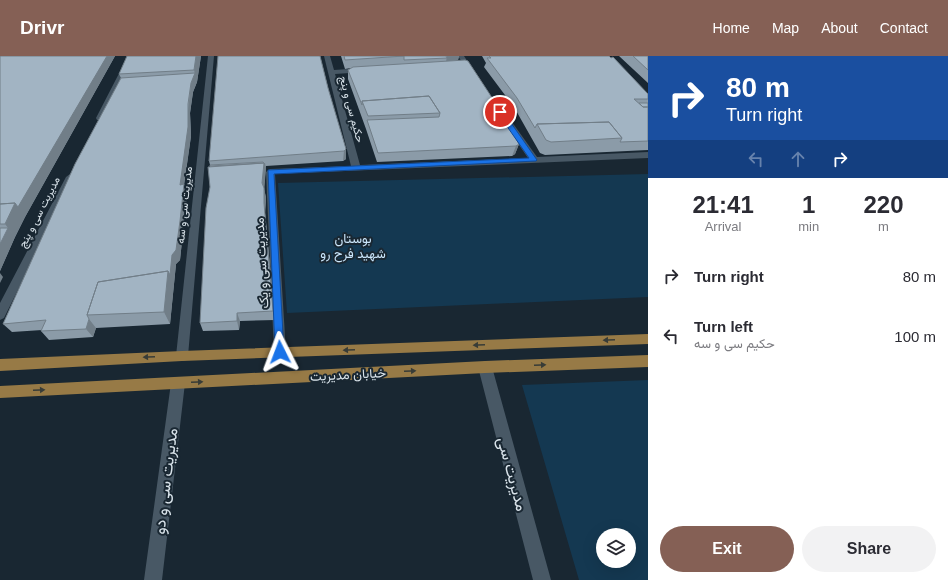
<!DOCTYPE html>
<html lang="en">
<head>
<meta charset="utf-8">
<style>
  body { margin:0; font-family:Arial,Vazirmatn,sans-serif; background:#f2f2f3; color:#2b2b33; height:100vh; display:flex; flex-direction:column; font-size:15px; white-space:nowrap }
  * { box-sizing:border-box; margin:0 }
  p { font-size:13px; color:#7c7c81 }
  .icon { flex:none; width:22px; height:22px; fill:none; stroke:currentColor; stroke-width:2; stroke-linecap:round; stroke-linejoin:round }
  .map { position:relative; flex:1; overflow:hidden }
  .drawer { display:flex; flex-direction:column; background:#fff; width:300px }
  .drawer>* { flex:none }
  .guide { background:#1a4fa0; color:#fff; overflow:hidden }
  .buttons { position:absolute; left:596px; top:472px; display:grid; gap:8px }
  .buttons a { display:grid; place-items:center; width:40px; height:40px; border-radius:50%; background:#fff; box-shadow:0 4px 16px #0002; font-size:20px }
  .pin { position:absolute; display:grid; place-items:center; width:34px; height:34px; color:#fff; margin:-17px; border:2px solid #fff; border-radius:50%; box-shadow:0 1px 4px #0007 }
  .me { position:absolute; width:44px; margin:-22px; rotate:357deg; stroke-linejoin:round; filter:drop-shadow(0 0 3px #0008) }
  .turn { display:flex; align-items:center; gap:14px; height:84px; padding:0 12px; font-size:18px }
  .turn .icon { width:52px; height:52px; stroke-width:2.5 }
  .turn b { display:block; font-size:28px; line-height:34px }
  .lanes { display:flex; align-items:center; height:38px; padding:0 12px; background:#0003; justify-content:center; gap:20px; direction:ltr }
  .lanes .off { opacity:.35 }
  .eta { display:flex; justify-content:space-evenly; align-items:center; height:68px; text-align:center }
  .eta b { font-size:24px; font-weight:700; line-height:28px }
  .primary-button { display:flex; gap:8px; margin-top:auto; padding:8px 12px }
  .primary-button a { flex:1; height:46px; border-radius:24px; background:#856055; color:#fff; font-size:16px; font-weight:700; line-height:46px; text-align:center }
  .primary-button a+a { background:#f2f2f3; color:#2b2b33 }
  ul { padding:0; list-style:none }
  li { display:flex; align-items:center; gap:12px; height:60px; padding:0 12px }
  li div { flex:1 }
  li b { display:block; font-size:15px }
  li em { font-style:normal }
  header { display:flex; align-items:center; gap:24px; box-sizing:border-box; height:56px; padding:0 20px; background:#856055; color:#fff }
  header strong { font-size:19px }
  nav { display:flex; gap:22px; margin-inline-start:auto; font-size:14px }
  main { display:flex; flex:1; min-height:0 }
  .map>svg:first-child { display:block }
  .green { fill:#143851; fill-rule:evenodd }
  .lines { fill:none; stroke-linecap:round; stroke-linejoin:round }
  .minor { fill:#485865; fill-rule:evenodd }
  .major { fill:#977a46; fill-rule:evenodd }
  .wall { fill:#8b9ba8 }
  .shaded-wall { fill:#717e88 }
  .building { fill:#a2b4c3; stroke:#717e88 }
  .oneway { fill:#383c37 }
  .route { fill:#1a73e8; stroke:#114b97 }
  .labels { text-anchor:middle; stroke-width:4; stroke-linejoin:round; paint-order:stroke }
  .far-street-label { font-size:11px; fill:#d9e3ea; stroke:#192732 }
  .park-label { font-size:13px; fill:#cbe6fb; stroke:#192732 }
  .street-label { font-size:13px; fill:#d9e3ea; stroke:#192732 }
  .near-street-label { font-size:16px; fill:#d9e3ea; stroke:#192732 }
</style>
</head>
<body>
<header>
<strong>Drivr</strong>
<nav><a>Home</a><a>Map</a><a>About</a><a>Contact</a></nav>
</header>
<main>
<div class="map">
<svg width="648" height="524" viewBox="0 0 648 524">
  <rect width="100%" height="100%" fill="#192732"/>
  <!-- green -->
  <path class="green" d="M648,118V241L287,257L278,127Z
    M648,324V524H579L522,329ZM603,479H629V505H603Z"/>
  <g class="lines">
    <!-- minor -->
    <path class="minor" d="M128,0H134L104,62L103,64H97L96,62Z
      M208,0H214L188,300L187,304L182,305L177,304L176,300Z
      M324,0H330L334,14L364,12L367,14L364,16L335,18L360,109L528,102L495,54L499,52H502L537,101L648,96V102L275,118L286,296L285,300L280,301L275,300L274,296L266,116L270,113L351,110Z
      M458,0H464L475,17L474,18H470Z
      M70,118L74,121L4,262L0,264V247L66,121Z
      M485,305L490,307L492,311L551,524H533L478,311L480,307Z
      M178,321L183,323L185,327L162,524H144L171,327L173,323Z"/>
    <!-- major -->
    <path class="major" d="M648,278V288L182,305L0,315V303L182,295Z
      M648,299V311L485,317L0,342V330L485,305Z"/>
  </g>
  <!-- wall -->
  <path class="wall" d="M0,0H115L25,161L15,181L0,215Z
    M201,0L197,26L193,36L190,57L191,80L184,129L187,138L180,204L176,208L170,268L96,272L93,281L49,284L41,275L42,274L12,276L3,268L121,22L119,18Z
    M320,0L346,103L343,105L266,110L264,132L266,142L265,157L275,264L240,265L239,274L203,275L200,267L210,131V109L209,105Z
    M341,0H459L458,4H456L519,88L515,98L512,100L377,106L366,73L348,23V14L351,12L345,13Z
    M482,0H609L648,38V94L545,99L540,97L514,51L484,11L486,7Z
    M619,0H648V27Z"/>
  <!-- shaded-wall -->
  <path class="shaded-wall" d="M107,0H115L25,161L15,181L5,168L15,147Z
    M196,0H201L197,26L194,14Z
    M447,0H459L458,4L446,6Z
    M195,17L197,26L193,36L190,57L191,80L184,129L187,138L183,175L180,204L176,208L170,268L164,256L168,215L180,129L191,27Z
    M519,88L515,98L512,100L516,90Z
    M346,93V103L343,105L344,95Z
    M264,107H265L266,112L264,137L262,127Z
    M264,132L266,142L265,157L275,264L273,255L264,147Z
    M8,172L15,181L0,215V188Z
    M0,217L3,221L0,227Z
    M237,257L240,265L239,274L237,265Z
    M89,263L96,272L93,281L86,273Z"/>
  <!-- building -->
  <path class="building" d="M0,0H107L18,151L15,147L0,148Z
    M127,0H196L194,14L119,18Z
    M218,0H320L328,32L346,93L344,95L209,105Z
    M344,0H404L345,4Z
    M404,0H446L447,2L404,4Z
    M489,0H609L611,2L613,1L648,38V43H634L643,51H648V85L620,86L622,82L609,66L537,68L535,72L517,42L487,2H491Z
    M633,0H648V14Z
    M465,4L468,5L504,60L519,88L516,90L378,97L367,64L439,61L440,57L429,40L362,45V49L348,14L353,11Z
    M195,17L191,27L188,48V71L180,129L184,128L180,165L176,194L172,199L170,219L168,215L98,226L87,259L89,263L86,273L41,275L46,264L3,268L75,108L121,22Z
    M429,40L440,57L368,60L362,45Z
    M639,47H648V51H643Z
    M609,66L622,82L551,86L546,84L537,68Z
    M263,106L264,107L210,110V109Z
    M264,107L262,127L264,132V147L273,255L237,257V265L200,267L206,152L210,131L208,111Z
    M15,147L5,168H0V148Z
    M0,172H8L0,188Z
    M168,215L164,256L87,259L98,226Z"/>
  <!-- one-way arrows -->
  <defs><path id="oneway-solid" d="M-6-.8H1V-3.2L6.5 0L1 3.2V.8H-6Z"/></defs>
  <g class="oneway">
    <use href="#oneway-solid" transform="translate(609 284) rotate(178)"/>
    <use href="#oneway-solid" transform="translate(479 289) rotate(178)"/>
    <use href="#oneway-solid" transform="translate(349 294) rotate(178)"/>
    <use href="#oneway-solid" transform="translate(149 301) rotate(177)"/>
    <use href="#oneway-solid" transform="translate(540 309) rotate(-2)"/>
    <use href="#oneway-solid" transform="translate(410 315) rotate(-3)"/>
    <use href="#oneway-solid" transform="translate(197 326) rotate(-3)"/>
    <use href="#oneway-solid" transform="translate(39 334) rotate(-3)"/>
  </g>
  <!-- route -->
  <path class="route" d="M497,54H502L537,104L536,105L274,118L284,296L283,299H276L275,296L268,114L529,102L497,56Z"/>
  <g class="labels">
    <!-- far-street labels -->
    <g class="far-street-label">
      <text transform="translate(352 53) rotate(75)" y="4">حکیم سی و پنج</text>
      <text transform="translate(184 149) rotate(-84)" y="4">مدیریت سی و سه</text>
      <text transform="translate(39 156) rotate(-63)" y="4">مدیریت سی و پنج</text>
    </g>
    <!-- park labels -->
    <g class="park-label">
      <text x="353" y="187">بوستان<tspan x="353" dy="15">شهید فرح رو</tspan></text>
    </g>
    <!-- street labels -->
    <g class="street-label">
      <text transform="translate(261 207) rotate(-93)" y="5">مدیریت سی و یک</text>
      <text transform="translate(348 318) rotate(-3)" y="5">خیابان مدیریت</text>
    </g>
    <!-- near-street labels -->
    <g class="near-street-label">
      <text transform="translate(513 418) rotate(75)" y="6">مدیریت سی</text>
      <text transform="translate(165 425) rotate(-83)" y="6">مدیریت سی و دو</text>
    </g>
  </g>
</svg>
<div class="buttons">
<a><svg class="icon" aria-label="layers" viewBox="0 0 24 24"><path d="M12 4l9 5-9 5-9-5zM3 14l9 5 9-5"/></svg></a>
</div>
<div class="pin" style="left:500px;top:56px;background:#d93025"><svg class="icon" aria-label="arrive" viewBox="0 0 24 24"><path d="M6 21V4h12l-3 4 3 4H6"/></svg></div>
<svg class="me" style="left:280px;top:296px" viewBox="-20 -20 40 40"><path d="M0-17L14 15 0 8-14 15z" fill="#1a73e8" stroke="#fff" stroke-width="4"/></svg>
</div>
<section class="drawer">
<div class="guide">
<div class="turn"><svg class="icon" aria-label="right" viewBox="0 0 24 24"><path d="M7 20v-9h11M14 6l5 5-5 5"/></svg><div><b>80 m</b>Turn right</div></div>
<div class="lanes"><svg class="icon off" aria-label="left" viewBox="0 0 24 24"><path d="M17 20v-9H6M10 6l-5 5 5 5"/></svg><svg class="icon off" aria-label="ahead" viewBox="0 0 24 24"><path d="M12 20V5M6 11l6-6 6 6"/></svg><svg class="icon" aria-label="right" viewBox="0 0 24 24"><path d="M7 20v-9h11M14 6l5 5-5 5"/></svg></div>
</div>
<div class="eta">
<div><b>21:41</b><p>Arrival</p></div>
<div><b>1</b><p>min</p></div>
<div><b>220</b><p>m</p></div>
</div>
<ul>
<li><svg class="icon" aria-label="right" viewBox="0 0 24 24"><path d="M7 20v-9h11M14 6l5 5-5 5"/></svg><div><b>Turn right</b></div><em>80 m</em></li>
<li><svg class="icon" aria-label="left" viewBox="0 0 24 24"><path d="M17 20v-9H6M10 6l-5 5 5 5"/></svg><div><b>Turn left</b><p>حکیم سی و سه</p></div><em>100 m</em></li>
</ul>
<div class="primary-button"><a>Exit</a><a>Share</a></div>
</section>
</main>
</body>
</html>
